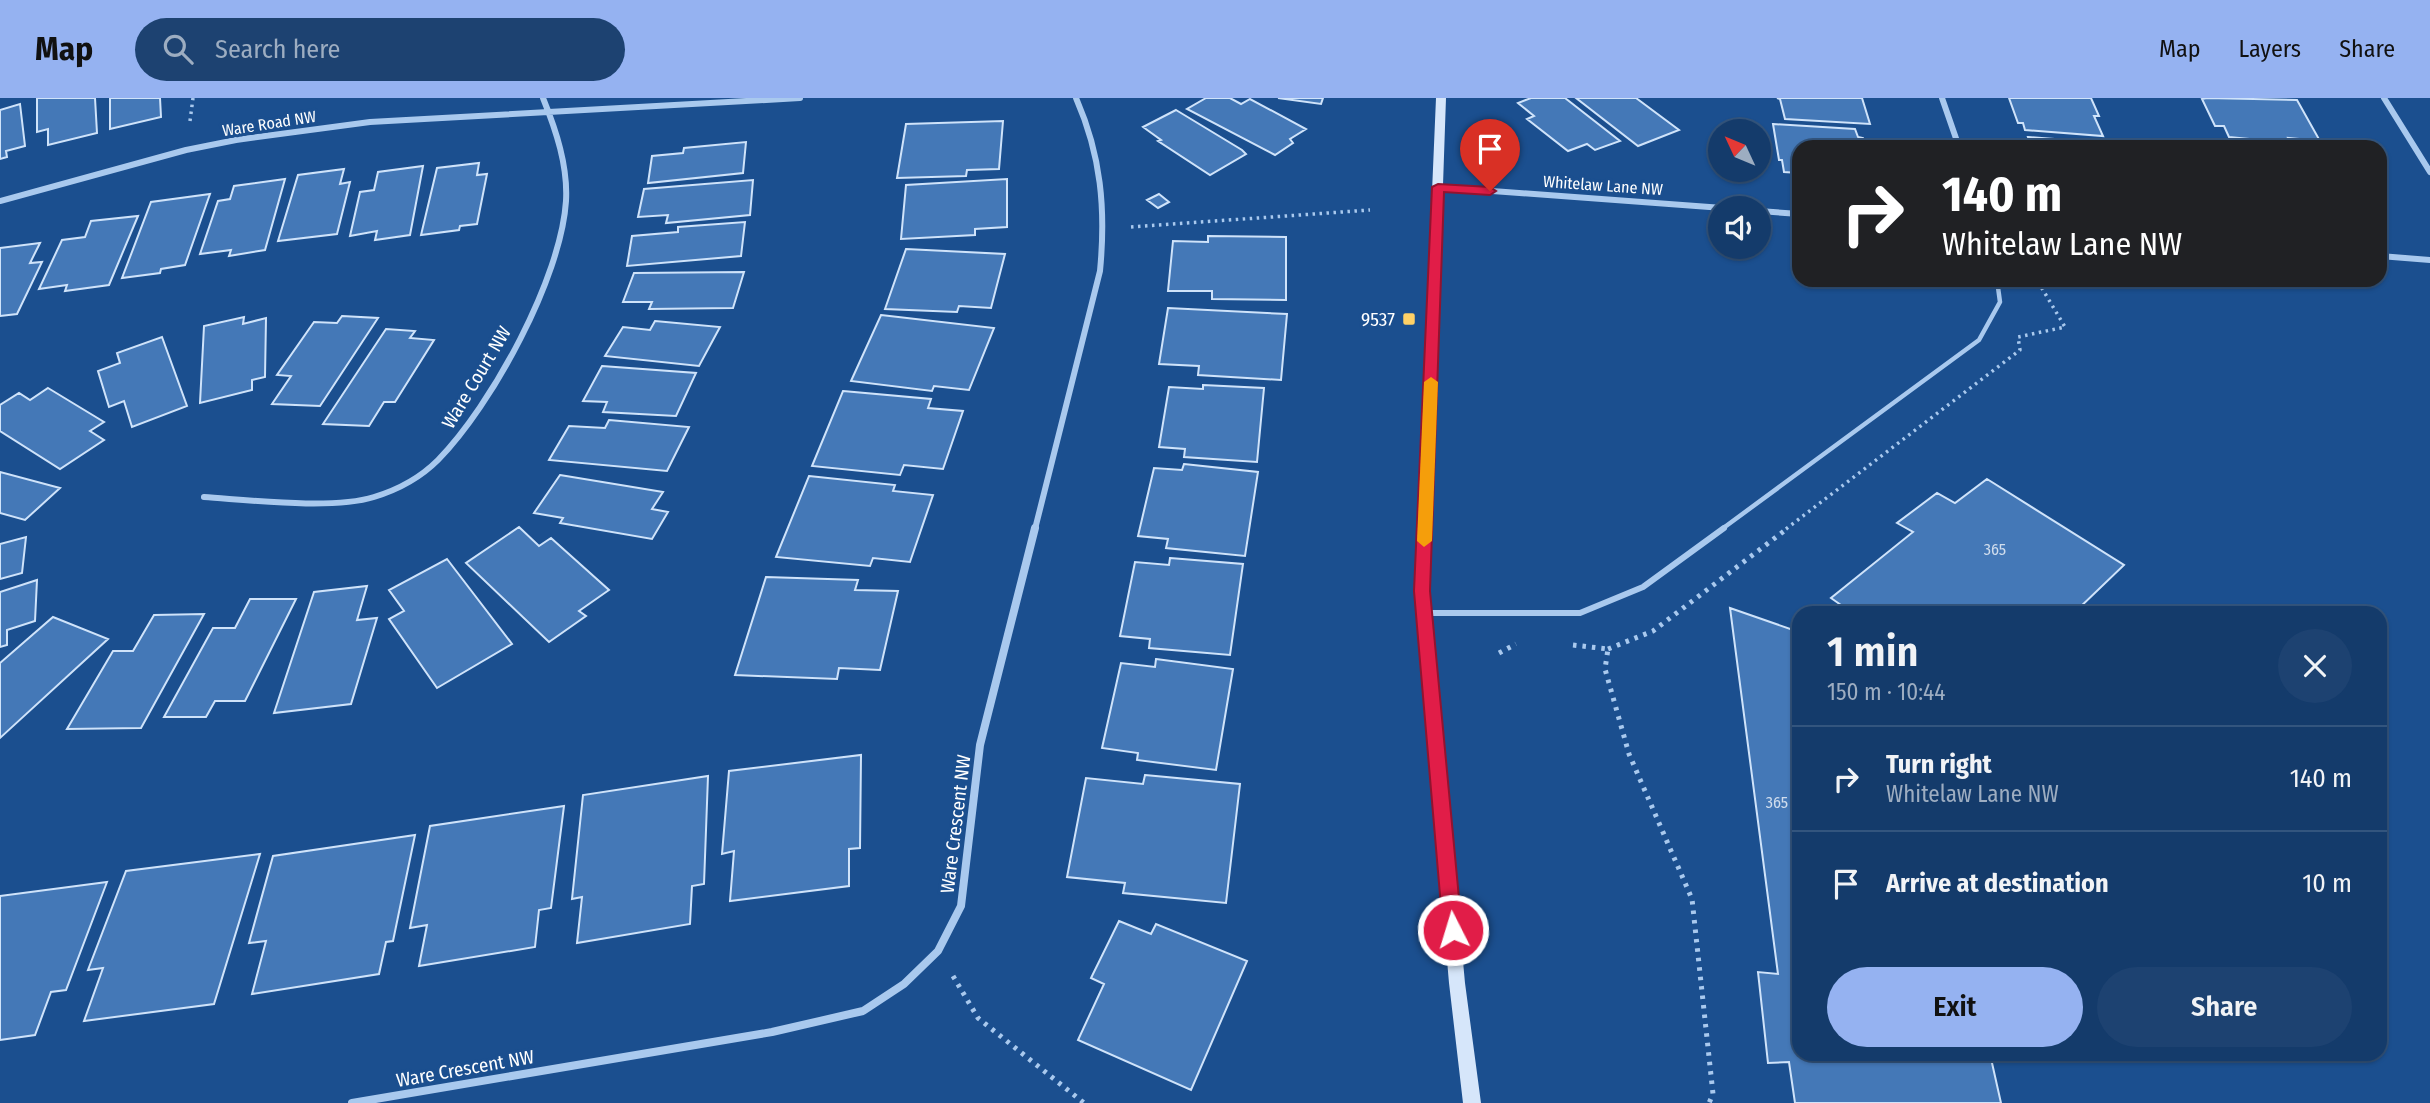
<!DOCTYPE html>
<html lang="en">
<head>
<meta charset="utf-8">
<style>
  body { margin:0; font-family:"Fira Sans Condensed",sans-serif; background:#1d4271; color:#f1f3f6; height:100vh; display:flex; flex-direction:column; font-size:26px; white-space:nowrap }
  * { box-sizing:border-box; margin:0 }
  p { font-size:23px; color:#9dadc1 }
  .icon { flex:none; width:38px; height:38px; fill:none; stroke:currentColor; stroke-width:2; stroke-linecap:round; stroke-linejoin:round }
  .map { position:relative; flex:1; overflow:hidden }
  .sheet { position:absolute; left:1792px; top:508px; width:595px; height:455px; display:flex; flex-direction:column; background:#143b6b; border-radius:21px; box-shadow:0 2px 5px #0004,0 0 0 2px #33557e }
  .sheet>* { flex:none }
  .top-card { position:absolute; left:1792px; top:42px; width:595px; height:147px; border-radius:21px; box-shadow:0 2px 5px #0004,0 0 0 2px #33557e; background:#202124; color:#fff; overflow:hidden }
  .needle { width:46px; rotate:314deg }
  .tools { position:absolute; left:1708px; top:21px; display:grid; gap:14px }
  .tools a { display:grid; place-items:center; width:63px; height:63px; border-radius:50%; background:#143b6b; box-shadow:0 2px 5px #0004,0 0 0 2px #33557e; font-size:35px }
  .pin { position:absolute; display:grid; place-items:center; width:60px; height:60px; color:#fff; margin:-72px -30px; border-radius:50% 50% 50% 0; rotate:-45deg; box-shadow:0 0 7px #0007 }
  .pin .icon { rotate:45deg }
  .me { position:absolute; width:77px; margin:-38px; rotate:355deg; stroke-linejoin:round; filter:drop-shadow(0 0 5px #0008) }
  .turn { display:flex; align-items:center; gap:24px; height:147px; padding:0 35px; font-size:32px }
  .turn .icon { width:91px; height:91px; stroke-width:2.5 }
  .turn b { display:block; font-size:49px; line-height:60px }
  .round { display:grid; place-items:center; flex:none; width:74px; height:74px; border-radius:37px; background:#1d4271 }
  .headline { display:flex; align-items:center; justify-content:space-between; height:119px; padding:0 35px }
  h1 { font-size:42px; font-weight:600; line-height:52px }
  .button { display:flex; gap:14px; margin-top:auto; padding:14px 35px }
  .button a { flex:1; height:80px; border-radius:42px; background:#95b2f1; color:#111; font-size:28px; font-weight:600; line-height:80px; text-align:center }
  .button a+a { background:#1d4271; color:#f1f3f6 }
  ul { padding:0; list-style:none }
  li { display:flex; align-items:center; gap:21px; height:105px; padding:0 35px; border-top:2px solid #33557e }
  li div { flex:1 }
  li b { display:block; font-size:26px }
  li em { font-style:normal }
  header { display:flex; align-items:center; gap:42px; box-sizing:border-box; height:98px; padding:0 35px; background:#95b2f1; color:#111 }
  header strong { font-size:33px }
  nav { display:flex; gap:38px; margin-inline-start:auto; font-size:24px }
  .search { width:490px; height:63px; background:#1d4271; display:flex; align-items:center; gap:18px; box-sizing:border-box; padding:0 24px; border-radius:38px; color:#9dadc1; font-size:26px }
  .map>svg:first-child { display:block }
  .building { fill:#4478b7; stroke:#cfe3fa; stroke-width:2 }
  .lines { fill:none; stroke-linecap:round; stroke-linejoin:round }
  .path-far1 { stroke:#a9c9ee; stroke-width:3.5; stroke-dasharray:2.5 4.5; stroke-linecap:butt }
  .path { stroke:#a9c9ee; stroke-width:5; stroke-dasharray:3.5 6; stroke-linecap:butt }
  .lane-far1 { stroke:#a9c9ee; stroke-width:4.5 }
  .lane { stroke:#a9c9ee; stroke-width:6 }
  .street-far1 { stroke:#a9c9ee; stroke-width:6 }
  .street { stroke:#a9c9ee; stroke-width:8 }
  .secondary { fill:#d6e6fa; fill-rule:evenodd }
  .route { fill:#e11d48; stroke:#92132f; stroke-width:2 }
  .slow { fill:#f59e0b }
  .poi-dot { fill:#ffd166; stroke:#1b4f8f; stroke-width:2.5 }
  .labels { text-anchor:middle; stroke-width:6; stroke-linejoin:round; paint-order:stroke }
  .far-street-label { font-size:16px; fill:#fff; stroke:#1b4f8f }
  .number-label { font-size:16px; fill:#d0dded }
  .poi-label { font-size:19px; fill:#fff; stroke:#1b4f8f; text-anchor:end }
  .street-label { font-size:19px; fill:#fff; stroke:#1b4f8f }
</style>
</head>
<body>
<header>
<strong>Map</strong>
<div class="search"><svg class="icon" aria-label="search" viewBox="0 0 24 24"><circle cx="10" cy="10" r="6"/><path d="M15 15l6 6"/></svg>Search here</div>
<nav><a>Map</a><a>Layers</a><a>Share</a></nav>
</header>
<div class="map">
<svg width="2430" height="1005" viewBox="0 0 2430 1005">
  <rect width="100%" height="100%" fill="#1b4f8f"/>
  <!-- building -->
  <path class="building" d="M37,0H95L97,35L48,47V31L37,34Z
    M110,0H160L161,19L110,31Z
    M1206,0H1230L1241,6L1250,1L1306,31L1290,41L1293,45L1275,57L1187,11Z
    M1278,0H1323L1321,6Z
    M1531,0H1565L1620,43L1595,52L1587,46L1568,53L1527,21L1534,18L1518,5Z
    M1576,0H1636L1679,32L1638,48Z
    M1862,0L1870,26L1785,21L1780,1L1777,0Z
    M2009,0H2091L2099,18H2094L2103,38L2025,32L2023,25H2018Z
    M2207,0L2297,2L2320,43L2288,40L2290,45L2229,39L2224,28H2215L2202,1Z
    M20,6L25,48L6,53L7,59L0,61V12Z
    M1176,12L1242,52L1246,56L1210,77L1158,43L1161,42L1143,29Z
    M1003,23L999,71L967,72L966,78L897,80L906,26Z
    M1773,26L1855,31L1858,39L1863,40L1866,49H1799V75L1784,74L1782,62H1779Z
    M2028,39L2106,45L2107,49H2026V47H2031Z
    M2228,43L2283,48V49H2231Z
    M746,44L743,75L648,85L652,58L683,55L684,50Z
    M479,65L477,77L487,76L477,126L460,128L459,132L421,137L437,70Z
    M423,68L410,137L375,142L377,133L350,138L360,94L374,92L378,74Z
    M344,71L340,86L350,84L337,136L278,143L298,77Z
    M285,81L265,152L229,158L231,152L200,156L218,103L230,101L234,88Z
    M1007,81V129L975,131V137L901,141L906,87Z
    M753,82L750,117L666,125L668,117L638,119L644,91Z
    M210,96L185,167L161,171L160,175L122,180L151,104Z
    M1159,96L1169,104L1158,110L1147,102Z
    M138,118L109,187L65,193L67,187L39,191L62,142L85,139L91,123Z
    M745,124L741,158L627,168L632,138L678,134V129Z
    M1208,138L1286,139V202L1212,201V193H1168L1173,143L1208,144Z
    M40,145L30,165L42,164L17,216L0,218V150Z
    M906,151L1005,156L991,210L959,208L957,214L885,211Z
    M744,174L733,210L649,211L652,204H623L634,175Z
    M1168,210L1287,216L1281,282L1198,277L1199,268L1159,266Z
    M881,217L994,230L969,292L934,288L932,293L851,283Z
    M342,218L378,220L320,308L272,306L291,278L277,277L314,224L337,225Z
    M244,219L243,226L266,220L265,279L252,282V292L200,305L204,228Z
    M655,223L720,229L699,268L605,258L623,229L650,232Z
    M386,231L415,233L410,240L434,242L395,304H384L369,328L323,326Z
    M162,239L187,308L132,329L124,303L109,309L98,273L120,265L117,255Z
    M602,268L696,275L676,318L603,314L607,304L583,303Z
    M1203,287L1264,290L1257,364L1184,359L1185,351L1159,349L1169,289L1203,291Z
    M48,290L104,324L90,333L104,342L60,371L0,333V307L19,295L30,302Z
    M843,293L931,301L928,310L963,313L943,371L904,367L900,377L812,368Z
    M609,322L689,329L667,373L549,362L569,328L605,330Z
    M1184,366L1258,374L1245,458L1166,450L1168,441L1138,438L1154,370L1182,372Z
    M0,374L60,390L25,422L0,415Z
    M560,377L663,394L652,411L668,414L652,441L560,425L563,420L534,415Z
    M809,378L895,387L893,393L933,397L910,464L873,460L870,468L776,459Z
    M1987,381L2124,467L2075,514H1851L1831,500L1913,434L1897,425L1937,395L1955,405Z
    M519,429L539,448L551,440L609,492L579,513L586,518L549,544L466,465Z
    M26,439L22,475L0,481V446Z
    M1170,460L1243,466L1230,557L1149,550L1150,541L1120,538L1135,464L1169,467Z
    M447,461L512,546L437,590L389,521L404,513L389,492Z
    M766,479L858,482L855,492L898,493L880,572L839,570L837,581L735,577Z
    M37,482L35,523L7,532V547L0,549V494Z
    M367,488L357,522L377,520L351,606L274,615L314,494Z
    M250,501H296L245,603H215L206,619H164L213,530H235Z
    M1730,510L1799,534V956H1990L2001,1005H1795L1789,964L1768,965L1758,874L1778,876Z
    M204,516L141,630L67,631L113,553H133L154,517Z
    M53,519L108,541L0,640V565Z
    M1156,561L1233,571L1216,672L1137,662L1138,655L1102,650L1121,565L1155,569Z
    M861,657L860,750L849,751V788L730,803L734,753L722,756L729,673Z
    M1145,677L1240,686L1226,805L1123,795L1125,785L1067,779L1086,680L1143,686Z
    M708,678L704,786L692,788L690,826L577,845L582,799L572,801L583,697Z
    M564,708L551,810L539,812L535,849L419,868L427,827L410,830L430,728Z
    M415,737L393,843L386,844L379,876L252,896L266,843L249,845L273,758Z
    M260,756L214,906L84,923L103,870L88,872L126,773Z
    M107,784L66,892L51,894L35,937L0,942V798Z
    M1119,823L1151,836L1156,826L1247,863L1191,992L1078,942L1104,886L1091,880Z"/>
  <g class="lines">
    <!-- path-far1 -->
    <path class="path-far1" d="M190,23L193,0
      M1131,129L1370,112
      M1786,431L2020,252L2018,239L2065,229L2037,182"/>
    <!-- path -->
    <path class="path" d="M1573,547L1608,551L1605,571L1629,656L1692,801L1713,996L1709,1005
      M1608,551L1653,533L1788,430
      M1499,555L1516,546
      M953,878L978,920L1084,1005"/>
    <!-- lane-far1 -->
    <path class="lane-far1" d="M1722,431L1979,242L2000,204L1997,182"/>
    <!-- lane -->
    <path class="lane" d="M1424,515H1580L1643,489L1724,430"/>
    <!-- street-far1 -->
    <path class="street-far1" d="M1942,0L1959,49
      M2384,0L2430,74
      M1438,89L1723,110
      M0,103L186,52L236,42L370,24L800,0
      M1759,113L1799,116
      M2380,158L2430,162
      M204,399C249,402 332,412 374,399C397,392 421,379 438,362C492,307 561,180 566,103C568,68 556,32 543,0
      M1035,431L1100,173C1106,111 1101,57 1076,0"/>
    <!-- street -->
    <path class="street" d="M352,1005L772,934L863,913L904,886L938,853L961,808L980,647L1035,430"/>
    <!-- secondary -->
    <path class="secondary" d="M1436,0H1446L1429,493L1465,885L1481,1005H1463L1449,885L1415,493Z"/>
  </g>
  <!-- route -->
  <path class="route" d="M1438,86L1490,89L1496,93L1490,97L1444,94L1430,493L1462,832L1459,838L1453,841L1446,838L1443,832L1414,493L1432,89Z"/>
  <!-- slow -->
  <path class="slow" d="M1431,279L1438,284L1432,443L1424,449L1417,443L1424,284Z"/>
  <!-- markers -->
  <rect class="poi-dot" x="1402" y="214" width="14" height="14" rx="3.5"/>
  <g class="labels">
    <!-- far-street labels -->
    <g class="far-street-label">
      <text transform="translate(269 25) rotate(-9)" y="6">Ware Road NW</text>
      <text transform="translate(1603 87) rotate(4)" y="6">Whitelaw Lane NW</text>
    </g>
    <!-- number labels -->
    <g class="number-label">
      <text x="1995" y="457">365</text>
      <text x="1777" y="710">365</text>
    </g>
    <!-- poi labels -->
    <g class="poi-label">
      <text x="1395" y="228">9537</text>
    </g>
    <!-- street labels -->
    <g class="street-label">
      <text transform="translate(476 279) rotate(-59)" y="7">Ware Court NW</text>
      <text transform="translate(955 726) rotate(-83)" y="7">Ware Crescent NW</text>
      <text transform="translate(465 970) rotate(-10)" y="7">Ware Crescent NW</text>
    </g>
  </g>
</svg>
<div class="tools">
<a><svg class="needle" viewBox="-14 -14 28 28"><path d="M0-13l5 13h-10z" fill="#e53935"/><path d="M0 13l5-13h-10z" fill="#9dadc1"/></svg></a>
<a><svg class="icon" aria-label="sound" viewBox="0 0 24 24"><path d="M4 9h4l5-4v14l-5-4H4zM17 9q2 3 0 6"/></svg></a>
</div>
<div class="pin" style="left:1490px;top:93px;background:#d93025"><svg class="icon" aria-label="arrive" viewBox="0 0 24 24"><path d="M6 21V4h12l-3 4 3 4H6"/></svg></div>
<svg class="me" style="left:1453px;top:832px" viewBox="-20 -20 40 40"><circle r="17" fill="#e11d48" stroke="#fff" stroke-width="3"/><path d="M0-11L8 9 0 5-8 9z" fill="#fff"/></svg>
<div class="top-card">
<div class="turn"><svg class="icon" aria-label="right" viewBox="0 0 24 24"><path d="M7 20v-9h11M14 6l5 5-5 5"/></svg><div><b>140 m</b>Whitelaw Lane NW</div></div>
</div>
<section class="sheet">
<div class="headline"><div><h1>1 min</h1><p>150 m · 10:44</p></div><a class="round"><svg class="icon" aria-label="close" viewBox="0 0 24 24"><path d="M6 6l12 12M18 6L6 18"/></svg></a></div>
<ul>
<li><svg class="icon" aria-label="right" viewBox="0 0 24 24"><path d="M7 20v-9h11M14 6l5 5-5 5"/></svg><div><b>Turn right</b><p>Whitelaw Lane NW</p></div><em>140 m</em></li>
<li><svg class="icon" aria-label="arrive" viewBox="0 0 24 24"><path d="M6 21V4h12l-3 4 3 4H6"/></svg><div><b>Arrive at destination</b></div><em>10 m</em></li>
</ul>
<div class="button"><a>Exit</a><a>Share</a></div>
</section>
</div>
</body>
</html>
